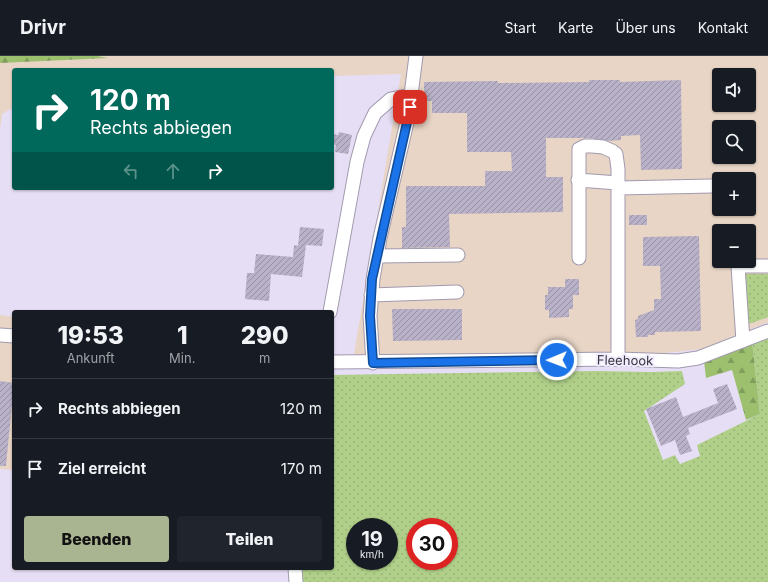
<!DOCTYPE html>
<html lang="de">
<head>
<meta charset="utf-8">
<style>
  body { margin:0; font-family:Inter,sans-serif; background:#20242c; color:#f1f3f6; height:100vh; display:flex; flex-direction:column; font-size:15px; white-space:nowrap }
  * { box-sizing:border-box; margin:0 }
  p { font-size:13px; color:#9ea1a6 }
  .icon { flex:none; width:22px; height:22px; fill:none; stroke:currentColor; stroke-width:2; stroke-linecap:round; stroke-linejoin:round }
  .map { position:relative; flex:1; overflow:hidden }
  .details { position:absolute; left:12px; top:254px; width:322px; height:260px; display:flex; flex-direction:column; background:#171b24; border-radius:4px; box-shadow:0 1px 3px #0004 }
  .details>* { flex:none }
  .guide { position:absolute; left:12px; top:12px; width:322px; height:122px; border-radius:4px; box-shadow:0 1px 3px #0004; background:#00695c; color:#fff; overflow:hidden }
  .controls { position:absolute; left:712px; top:12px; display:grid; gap:8px }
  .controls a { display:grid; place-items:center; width:44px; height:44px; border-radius:4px; background:#171b24; box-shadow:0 1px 3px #0004; font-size:20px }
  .speed { position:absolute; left:346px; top:462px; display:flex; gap:8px; font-size:20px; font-weight:700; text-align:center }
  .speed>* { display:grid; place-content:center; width:52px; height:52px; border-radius:50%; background:#171b24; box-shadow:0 1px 3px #0004; line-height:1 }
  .speed small { font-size:10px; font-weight:400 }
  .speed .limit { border:6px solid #d22; background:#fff; color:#111 }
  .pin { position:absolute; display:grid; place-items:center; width:34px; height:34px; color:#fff; margin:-17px; border-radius:8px; box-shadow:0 2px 6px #0006 }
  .me { position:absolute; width:44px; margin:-22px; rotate:269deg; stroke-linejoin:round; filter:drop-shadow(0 0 3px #0008) }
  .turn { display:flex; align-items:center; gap:14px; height:84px; padding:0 12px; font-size:18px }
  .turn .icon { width:52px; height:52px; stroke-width:2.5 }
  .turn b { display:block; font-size:28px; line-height:34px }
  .lanes { display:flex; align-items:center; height:38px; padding:0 12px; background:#0003; justify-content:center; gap:20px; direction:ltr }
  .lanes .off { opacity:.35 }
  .eta { display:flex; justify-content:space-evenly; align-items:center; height:68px; text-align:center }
  .eta b { font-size:24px; font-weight:800; line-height:28px }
  .button { display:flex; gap:8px; margin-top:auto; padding:8px 12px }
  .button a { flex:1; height:46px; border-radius:4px; background:#a9b490; color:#111; font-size:16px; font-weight:800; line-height:46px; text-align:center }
  .button a+a { background:#20242c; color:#f1f3f6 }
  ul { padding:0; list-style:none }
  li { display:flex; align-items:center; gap:12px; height:60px; padding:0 12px; border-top:1px solid #363941 }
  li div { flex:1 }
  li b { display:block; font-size:15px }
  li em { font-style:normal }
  header { display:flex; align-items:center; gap:24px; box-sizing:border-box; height:56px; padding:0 20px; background:#171b24; border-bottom:1px solid #363941 }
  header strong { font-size:19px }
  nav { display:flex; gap:22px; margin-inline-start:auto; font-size:14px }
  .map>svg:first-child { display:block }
  .industrial { fill:#e8d5c5; fill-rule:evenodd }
  .grass { fill:url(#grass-dots); fill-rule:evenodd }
  .forest { fill:url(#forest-firs) }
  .building { fill:url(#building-hatch) }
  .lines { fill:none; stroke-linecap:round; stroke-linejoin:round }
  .minor-casing { stroke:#a19aaf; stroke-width:15 }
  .minor { stroke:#fff; stroke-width:13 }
  .route-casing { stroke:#114b97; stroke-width:10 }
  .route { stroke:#1a73e8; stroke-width:7 }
  .labels { text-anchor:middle; stroke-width:4; stroke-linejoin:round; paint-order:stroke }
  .street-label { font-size:13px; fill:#38353e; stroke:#f2ecff }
</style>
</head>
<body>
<header>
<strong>Drivr</strong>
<nav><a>Start</a><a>Karte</a><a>Über uns</a><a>Kontakt</a></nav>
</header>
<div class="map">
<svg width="768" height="526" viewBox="0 0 768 526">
  <defs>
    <pattern id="grass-dots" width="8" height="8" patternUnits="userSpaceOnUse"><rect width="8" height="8" fill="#b0d089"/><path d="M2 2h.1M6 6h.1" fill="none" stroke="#98b377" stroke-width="1.8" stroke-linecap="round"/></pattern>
    <pattern id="forest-firs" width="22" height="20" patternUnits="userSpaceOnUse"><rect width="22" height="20" fill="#9cc06e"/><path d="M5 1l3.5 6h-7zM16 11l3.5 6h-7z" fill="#809d5c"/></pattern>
    <pattern id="building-hatch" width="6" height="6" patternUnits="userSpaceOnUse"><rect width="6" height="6" fill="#b8b1c7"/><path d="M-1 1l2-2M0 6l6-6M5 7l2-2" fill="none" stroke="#9791a3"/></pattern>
  </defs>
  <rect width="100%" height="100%" fill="#e6def5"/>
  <!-- industrial -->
  <path class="industrial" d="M0,0H768V266L702,293L665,297L607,300L354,298L401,18L332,20V14H14V51L2,58L0,73ZM719,19H749V49H719ZM719,71H749V101H719ZM719,123H749V153H719ZM719,175H749V205H719Z
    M0,259L14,261V414L0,413Z"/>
  <!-- grass -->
  <path class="grass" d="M744,218H768V261L746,269Z
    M768,278V526H303L302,512H332V319L595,315L651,316L682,315L685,328L644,355L663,404L675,399L680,408L700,400L697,389L760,358L752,285ZM355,471H389V505H355ZM415,471H449V505H415Z"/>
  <!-- forest -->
  <path class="forest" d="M0,0H97L108,2L0,7Z
    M752,285L760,358L746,364L732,314L706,322L704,305Z"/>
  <!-- building -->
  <path class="building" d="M589,24H620V26L681,24L682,113L641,114L640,79L621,80V84L608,85L589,82H546V121H563V156L449,158L450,191L402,192V171H406V130H485V115H512L511,96H467V57H432V45H424V26L498,25V27L589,26Z
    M339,76L352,79L348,98L335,96L336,89L332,88V78L338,79Z
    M629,159H647V169H629Z
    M300,171L324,173L322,190L306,189L302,221L271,218L269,245L245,243L247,217H254L256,198L293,201L294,189L298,190Z
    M699,180L701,275L655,276V279H648V281H636L635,264L638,263V260L654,254V243H661L660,210H643V181Z
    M565,223H579V239H573V253H569V261L549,262V254H545V239H548V231H565Z
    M392,253H462V284L393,285Z
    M0,325L14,327L6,410H0Z
    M727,328L737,353L688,372L690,378L686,380L692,395L680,399L675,384L661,390L646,353L676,341L683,361L718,347L713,333Z"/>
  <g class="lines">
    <!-- minor casing -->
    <g class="minor-casing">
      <path id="minor" d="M578,124L618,127
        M618,132L712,130
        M377,200L458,199
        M579,202V93L585,90H592L603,91L612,95L616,98L618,113V303
        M371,239L457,236
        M330,256L357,106L364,80L375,57L391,43L411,39
        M0,279L14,280
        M743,285L738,210H768
        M332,306L618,303L678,305L698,302L768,275
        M373,307L370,260L373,223L380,182L408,62L416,0
        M295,512L296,526"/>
    </g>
    <!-- minor -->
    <use href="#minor" class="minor"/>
  </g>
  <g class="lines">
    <!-- route casing -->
    <g class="route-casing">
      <path id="route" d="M410,51L408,62L372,223L370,260L373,307L557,304"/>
    </g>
    <!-- route -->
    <use href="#route" class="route"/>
  </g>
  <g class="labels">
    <!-- street labels -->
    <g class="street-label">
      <text transform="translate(625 304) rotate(1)" y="5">Fleehook</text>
    </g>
  </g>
</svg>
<div class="controls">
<a><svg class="icon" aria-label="sound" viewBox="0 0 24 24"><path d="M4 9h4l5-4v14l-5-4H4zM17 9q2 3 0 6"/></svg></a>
<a><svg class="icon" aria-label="search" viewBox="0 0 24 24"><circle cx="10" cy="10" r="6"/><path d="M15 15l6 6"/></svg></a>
<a>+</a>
<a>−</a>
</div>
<div class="speed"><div>19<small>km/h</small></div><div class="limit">30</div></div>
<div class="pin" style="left:410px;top:51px;background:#d93025"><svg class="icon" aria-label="arrive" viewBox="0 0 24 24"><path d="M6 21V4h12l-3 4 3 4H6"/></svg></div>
<svg class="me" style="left:557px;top:304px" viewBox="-20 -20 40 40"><circle r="17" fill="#1a73e8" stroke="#fff" stroke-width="3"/><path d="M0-11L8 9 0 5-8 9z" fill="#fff"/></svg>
<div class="guide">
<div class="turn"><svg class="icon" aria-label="right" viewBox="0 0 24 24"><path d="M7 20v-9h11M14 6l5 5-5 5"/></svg><div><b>120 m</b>Rechts abbiegen</div></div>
<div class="lanes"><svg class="icon off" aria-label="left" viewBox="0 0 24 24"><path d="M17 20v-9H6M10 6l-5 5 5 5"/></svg><svg class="icon off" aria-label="ahead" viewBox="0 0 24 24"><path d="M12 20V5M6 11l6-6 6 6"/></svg><svg class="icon" aria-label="right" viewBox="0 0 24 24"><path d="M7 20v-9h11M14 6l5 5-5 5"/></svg></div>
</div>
<section class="details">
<div class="eta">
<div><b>19:53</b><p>Ankunft</p></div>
<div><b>1</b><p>Min.</p></div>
<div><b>290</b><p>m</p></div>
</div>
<ul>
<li><svg class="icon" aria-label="right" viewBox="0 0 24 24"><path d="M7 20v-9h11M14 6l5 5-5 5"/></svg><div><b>Rechts abbiegen</b></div><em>120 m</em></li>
<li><svg class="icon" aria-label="arrive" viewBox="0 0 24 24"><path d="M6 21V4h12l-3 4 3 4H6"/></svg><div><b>Ziel erreicht</b></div><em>170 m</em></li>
</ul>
<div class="button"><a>Beenden</a><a>Teilen</a></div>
</section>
</div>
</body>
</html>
